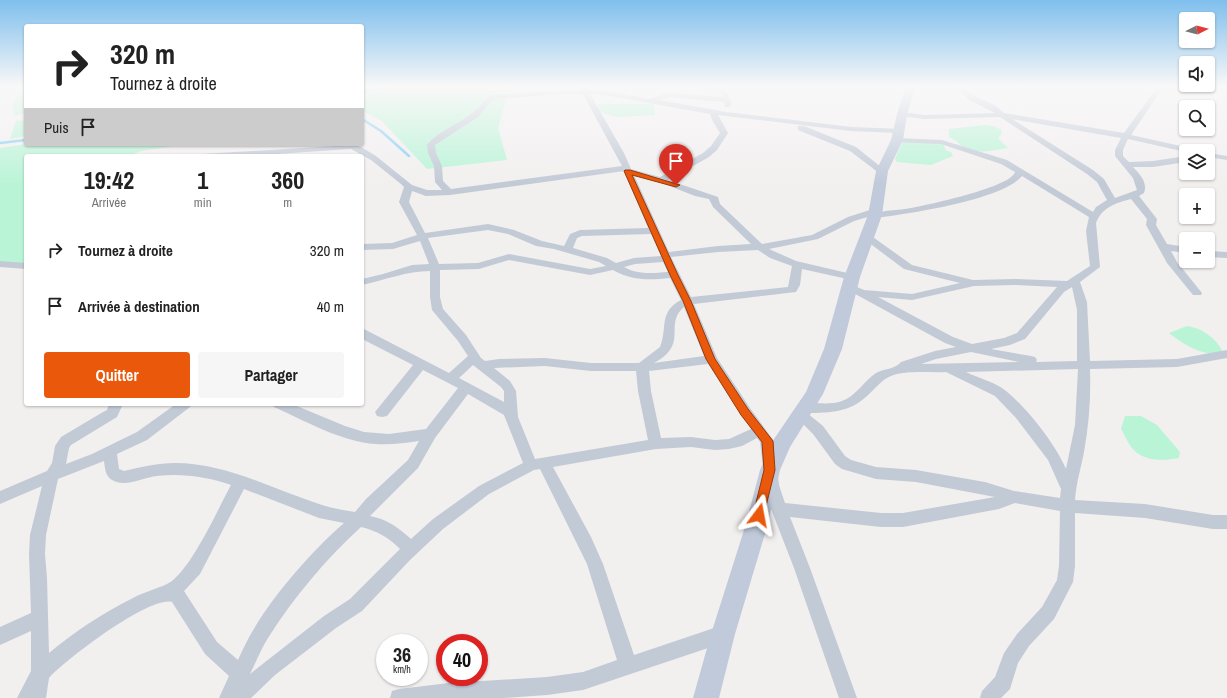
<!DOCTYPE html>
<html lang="fr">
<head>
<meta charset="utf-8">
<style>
  body { margin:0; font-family:"Archivo Narrow",sans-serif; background:#f6f6f6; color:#222; height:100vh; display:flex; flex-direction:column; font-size:15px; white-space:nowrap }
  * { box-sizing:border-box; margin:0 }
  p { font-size:13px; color:#767676 }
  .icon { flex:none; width:22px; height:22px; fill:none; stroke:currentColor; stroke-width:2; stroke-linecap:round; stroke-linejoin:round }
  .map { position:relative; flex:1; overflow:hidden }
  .drawer { position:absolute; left:24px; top:154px; width:340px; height:252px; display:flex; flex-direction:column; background:#fff; border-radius:4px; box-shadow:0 1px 3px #0004 }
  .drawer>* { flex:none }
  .top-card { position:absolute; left:24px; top:24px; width:340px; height:122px; border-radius:4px; box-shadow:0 1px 3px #0004; background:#fff; color:#222; overflow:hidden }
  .needle { width:26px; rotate:84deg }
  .fabs { position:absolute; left:1179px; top:12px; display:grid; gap:8px }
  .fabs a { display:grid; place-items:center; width:36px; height:36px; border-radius:4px; background:#fff; box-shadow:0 1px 3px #0004; font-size:20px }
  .speed { position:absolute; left:376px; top:634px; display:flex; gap:8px; font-size:20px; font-weight:700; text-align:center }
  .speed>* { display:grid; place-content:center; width:52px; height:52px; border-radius:50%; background:#fff; box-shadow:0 1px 3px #0004; line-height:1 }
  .speed small { font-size:10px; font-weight:400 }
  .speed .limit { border:6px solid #d22; background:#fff; color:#111 }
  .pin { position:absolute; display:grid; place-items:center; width:34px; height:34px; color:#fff; margin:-41px -17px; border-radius:50% 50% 50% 0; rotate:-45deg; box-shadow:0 0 4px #0007 }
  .pin .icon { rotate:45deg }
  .me { position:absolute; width:44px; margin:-22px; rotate:13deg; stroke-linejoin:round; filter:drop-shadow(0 0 3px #0008) }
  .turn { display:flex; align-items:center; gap:14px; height:84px; padding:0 20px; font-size:18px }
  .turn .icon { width:52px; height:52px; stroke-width:2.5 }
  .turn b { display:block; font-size:28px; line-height:34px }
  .then { display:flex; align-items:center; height:38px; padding:0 20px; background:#0003; gap:8px; font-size:15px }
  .eta { display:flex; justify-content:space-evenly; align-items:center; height:68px; text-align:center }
  .eta b { font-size:24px; font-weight:700; line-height:28px }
  .button { display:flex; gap:8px; margin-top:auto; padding:8px 20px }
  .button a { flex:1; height:46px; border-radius:4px; background:#ea580c; color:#fff; font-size:16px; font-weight:700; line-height:46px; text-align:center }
  .button a+a { background:#f6f6f6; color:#222 }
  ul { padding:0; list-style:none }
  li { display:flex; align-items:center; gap:12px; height:56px; padding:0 20px }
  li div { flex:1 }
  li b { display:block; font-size:15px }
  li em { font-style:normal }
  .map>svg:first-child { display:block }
  .green { fill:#baf4d7 }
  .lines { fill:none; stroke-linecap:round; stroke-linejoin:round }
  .stream { stroke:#82d0f5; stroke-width:2.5 }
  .street { fill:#c2cad6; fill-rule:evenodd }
  .secondary { fill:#c0cada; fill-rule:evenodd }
  .route { fill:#ea580c; stroke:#983908 }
</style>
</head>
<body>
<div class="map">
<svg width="1227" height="698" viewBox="0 0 1227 698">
  <rect width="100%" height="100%" fill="#f2efef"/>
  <!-- green -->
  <path class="green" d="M26,86V113L14,116L13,104L20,87Z
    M367,86H510L498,128L507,160L427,169L382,121L362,111V87Z
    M597,104H654L655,115L618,117L602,113Z
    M26,120V136L10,139L16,121Z
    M985,125L993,126L1002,130L1001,135L998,138L1008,148C995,150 981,154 967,149C960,146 957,140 949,137V129Z
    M906,142H942L946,150L951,152L953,156L931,165L897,162L895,159L902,143Z
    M27,144H185L141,151L128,156H26V264L0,261V148Z
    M1187,326C1203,328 1217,339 1224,354C1204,357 1184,345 1169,333Z
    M1125,416H1141L1157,425L1180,452L1179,458C1164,461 1143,462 1132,448C1128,443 1125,436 1121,429Z"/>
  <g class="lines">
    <!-- stream -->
    <path class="stream" d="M362,92L389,86
      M362,119L381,131L409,156
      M0,143L26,140"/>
    <!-- street -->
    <path class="street" d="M579,86H585L588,90H599L650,99L668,93L722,97L718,86H724L732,105L728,107H725L724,102L669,97L660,100L726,112L851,127L902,129V133H899L851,131L718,115L728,133L717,150L709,157L668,180L718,197L720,204L762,244L812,235L848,217L876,208L879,209L880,212C890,210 901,210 911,208C928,205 1011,187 1015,172L1001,164L941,144L894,142L893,140L897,138L942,140L1007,160L1093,212L1096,207L1107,200L1097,182L1087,174L1000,117L924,119L902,116L898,114L902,112L924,115L995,113L969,100L954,86H961L975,96L996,106L1004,113L1124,133L1158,86H1164L1131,135L1194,149L1198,151L1186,152L1128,139L1123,150V156L1129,162L1153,161L1186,156V162L1153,167H1133C1140,174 1148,183 1144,193L1139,196L1157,219L1156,225L1167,244L1186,247V253L1171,251L1177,262L1202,293L1201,295H1193L1167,263L1146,225L1147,219L1131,199C1116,203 1102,207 1096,223L1100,267L1080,282L1087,302L1090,361L1177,359L1227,350V358L1177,367L1090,369C1091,397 1089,425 1084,452C1081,468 1076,484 1075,500L1145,504L1213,515H1227V529H1213L1145,518L1075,513V566L1073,582L1054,619L1029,646L1018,663L1010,689L1001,698H980L982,691L995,677L1004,653L1017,634L1042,607L1057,580L1059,566L1060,511L1015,503L999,509L903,527H881L790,517L810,568L857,698H839L794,568L771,509L765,485L760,442L757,438L742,446L729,449L715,450L691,447L656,449L553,467L591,537L603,564L634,655L723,625L729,628L732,634L729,640L723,643L583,690L547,695L503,698H390L392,691L399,689L449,683L547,677L583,672L617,660L587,564L540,469L534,470L489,494L443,529L410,560L362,611L336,628L275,675L251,698H219L229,676L205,654L172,602C149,596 65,660 49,678L46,698H17L31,671V631L0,645V627L31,613L29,554L30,535L42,486L0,504V491L47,471L52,463L55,446L61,437L103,412L107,410L109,404H123L117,417L71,445L69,448L66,464L92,454L137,432L176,404H192L190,407L147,440L117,454L119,469L124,471C141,467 158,463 175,463C226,463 272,489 319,504C330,508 343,510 355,512L366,499L408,460L419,441C405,443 390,445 376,444C341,442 306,421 274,407L272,404H292L345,426L364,432L389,434L426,429L458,388L423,370L387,416L382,417L377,416L375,412L413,365L366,341L362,338V328L449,373L468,356L458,341L432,310L430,297V271C407,271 385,280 362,285V279L383,274L412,265L429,264L420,241L393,249L362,250V244L392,243L417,235L399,202L404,187L401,184L371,160L351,149L245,156H201L202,154L352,145L361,147L376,156L412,185L427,190H442L435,182L434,166L428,153L427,145C438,131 457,125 471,114C479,109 483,101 491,95L581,90ZM562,94H583L622,166L451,189L443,181L442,166L436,153L435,145L478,117L489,104L496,99ZM590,94H599L710,114L712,120L720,133L711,146L703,153L660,177L631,169L624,153ZM1012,119L1121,138L1115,150V156L1133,178L1137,190L1115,198L1104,179L1093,170ZM624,171L648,228L580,230L570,234L564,246L542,241L514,230L488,224L425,233L409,202L412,191L426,196L450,195ZM634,175L667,185L695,196L709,199L713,207L751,244L718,246L669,252ZM1022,176L1089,217L1086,231L1090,266L1067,281L1015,279L973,280L912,265L870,235H864L862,237L864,239L904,269L960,283L912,294L864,290L850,284L845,287L846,289L945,343L956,347L935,351L901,362C896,369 883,369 876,373C864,381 856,396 842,401C829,406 814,401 801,405L799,408L801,410L796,411L794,415L813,434L835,464L842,469L876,479L916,482L995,497L903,513H881L785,503L779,485L774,441L750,408L717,358L694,304L796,292L800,285L802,269L852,280L856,279L857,277L856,275L796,261L769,249L818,239L854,221L871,216L875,218C907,214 1002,200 1022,176ZM488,230L508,234L536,246L554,249L599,262L606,266L590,269L509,254L478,263L439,264L428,238ZM651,234L661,256L634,258L616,263L607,258L573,248L577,238L582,236ZM758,250L770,258L792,266L788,287L691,297L671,257L718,252ZM509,260L590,275L613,270C632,281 649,280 670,278L681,300C658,312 668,328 660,347L639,363H591L545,358L499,359L485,361L481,358L466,335L443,309L440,297V270L479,269ZM663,262L668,272C652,273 638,275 624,267L635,264ZM1015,285L1057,287L1017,333L1004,338L972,344L953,337L878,297L912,300L974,286ZM1072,287L1077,310V361L1036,362L1037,360L1035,357L1031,356L991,349L1010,345L1025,339L1064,292ZM684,307L704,356L654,363C690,344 663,325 684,307ZM971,352L1019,362L921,364L936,359ZM708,364L751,429L729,439L715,440L691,437L661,438L651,391L649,371ZM473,365L501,387L504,391V402L459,378ZM545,366L591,371H636L638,391L648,440L535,459L518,417L516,391L510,381L494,368ZM1078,369L1075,425L1066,469C1055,443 1027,408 1006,391C995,382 978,378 966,372ZM946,372L995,396L1016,418L1048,460L1061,489L1060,498L1014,491L985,482L916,470L876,467L851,460L845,456L823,426L807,413C831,413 850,412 867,396C875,389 881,380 891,376C907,370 929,373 946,372ZM468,394L504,415L523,463L479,486L433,519L411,539C399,528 387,519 370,516L418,468L435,438ZM104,461C105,468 105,476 112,480C125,488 144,477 157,476C182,473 208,477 231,485C217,511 194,563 172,581C162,588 145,591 133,598C103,613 74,632 49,653L47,578L45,554L46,535L58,479ZM244,489L319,518L344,523C313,550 276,592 255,627C248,638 243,649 238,660L217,642L184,591L200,574ZM361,527C377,531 388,537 400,549L350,599L324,616L250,674C256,662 261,649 268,638C294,597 326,559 361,527Z
      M798,126H804L856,147L886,171L882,174L879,173L850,151L798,130Z
      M1208,153L1227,156V160L1208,157Z
      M1208,251L1227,252V258L1208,257Z
      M0,261L26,263V269L0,267Z"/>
    <!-- secondary -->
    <path class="secondary" d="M906,86H916L907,114L903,140L888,171L882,215L860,277L842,349L823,394L790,447L780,470L767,527L735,634L719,698H693L711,634L745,527L760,470L774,439L806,392L824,349L844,277L868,215L876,171L891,140L897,114Z"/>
  </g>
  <!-- sky -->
  <linearGradient id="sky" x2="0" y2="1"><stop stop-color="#7fbfed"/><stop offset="0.47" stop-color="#f9f8f8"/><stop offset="1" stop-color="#f9f8f8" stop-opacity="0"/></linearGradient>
  <rect width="1227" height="184" fill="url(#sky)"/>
  <!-- route -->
  <path class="route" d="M625,170H630L680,185L676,187L632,175L678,275L691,301L715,359L748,409L773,441L775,470L763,518L759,520L755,518L753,515L764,470L762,442L741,415L706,359L683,301L670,275L624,171Z"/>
</svg>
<div class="fabs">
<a><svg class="needle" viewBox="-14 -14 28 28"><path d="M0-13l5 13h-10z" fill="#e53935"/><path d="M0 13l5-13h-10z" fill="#767676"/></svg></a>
<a><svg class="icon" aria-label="sound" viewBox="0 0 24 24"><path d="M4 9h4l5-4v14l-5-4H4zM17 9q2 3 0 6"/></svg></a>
<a><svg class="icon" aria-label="search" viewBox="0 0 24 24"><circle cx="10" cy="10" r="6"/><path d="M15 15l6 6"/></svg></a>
<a><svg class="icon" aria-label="layers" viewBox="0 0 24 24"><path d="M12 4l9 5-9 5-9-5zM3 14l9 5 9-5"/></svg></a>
<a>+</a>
<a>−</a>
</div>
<div class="speed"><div>36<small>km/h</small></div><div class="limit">40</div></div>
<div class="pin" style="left:676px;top:185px;background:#d93025"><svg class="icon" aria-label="arrive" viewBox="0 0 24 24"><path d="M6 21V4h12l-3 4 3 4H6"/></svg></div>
<svg class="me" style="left:759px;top:515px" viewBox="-20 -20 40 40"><path d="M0-17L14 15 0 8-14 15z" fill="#ea580c" stroke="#fff" stroke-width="4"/></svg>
<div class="top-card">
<div class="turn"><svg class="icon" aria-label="right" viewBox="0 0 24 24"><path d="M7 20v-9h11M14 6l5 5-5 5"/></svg><div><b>320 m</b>Tournez à droite</div></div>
<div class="then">Puis<svg class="icon" aria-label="arrive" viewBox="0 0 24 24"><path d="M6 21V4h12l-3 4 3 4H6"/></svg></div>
</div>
<section class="drawer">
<div class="eta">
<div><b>19:42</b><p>Arrivée</p></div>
<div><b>1</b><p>min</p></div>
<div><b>360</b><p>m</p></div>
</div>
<ul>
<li><svg class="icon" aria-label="right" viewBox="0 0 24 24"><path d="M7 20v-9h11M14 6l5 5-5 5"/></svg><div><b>Tournez à droite</b></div><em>320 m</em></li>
<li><svg class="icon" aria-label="arrive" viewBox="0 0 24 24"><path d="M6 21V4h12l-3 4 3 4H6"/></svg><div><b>Arrivée à destination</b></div><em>40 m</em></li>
</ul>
<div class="button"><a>Quitter</a><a>Partager</a></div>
</section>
</div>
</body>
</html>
